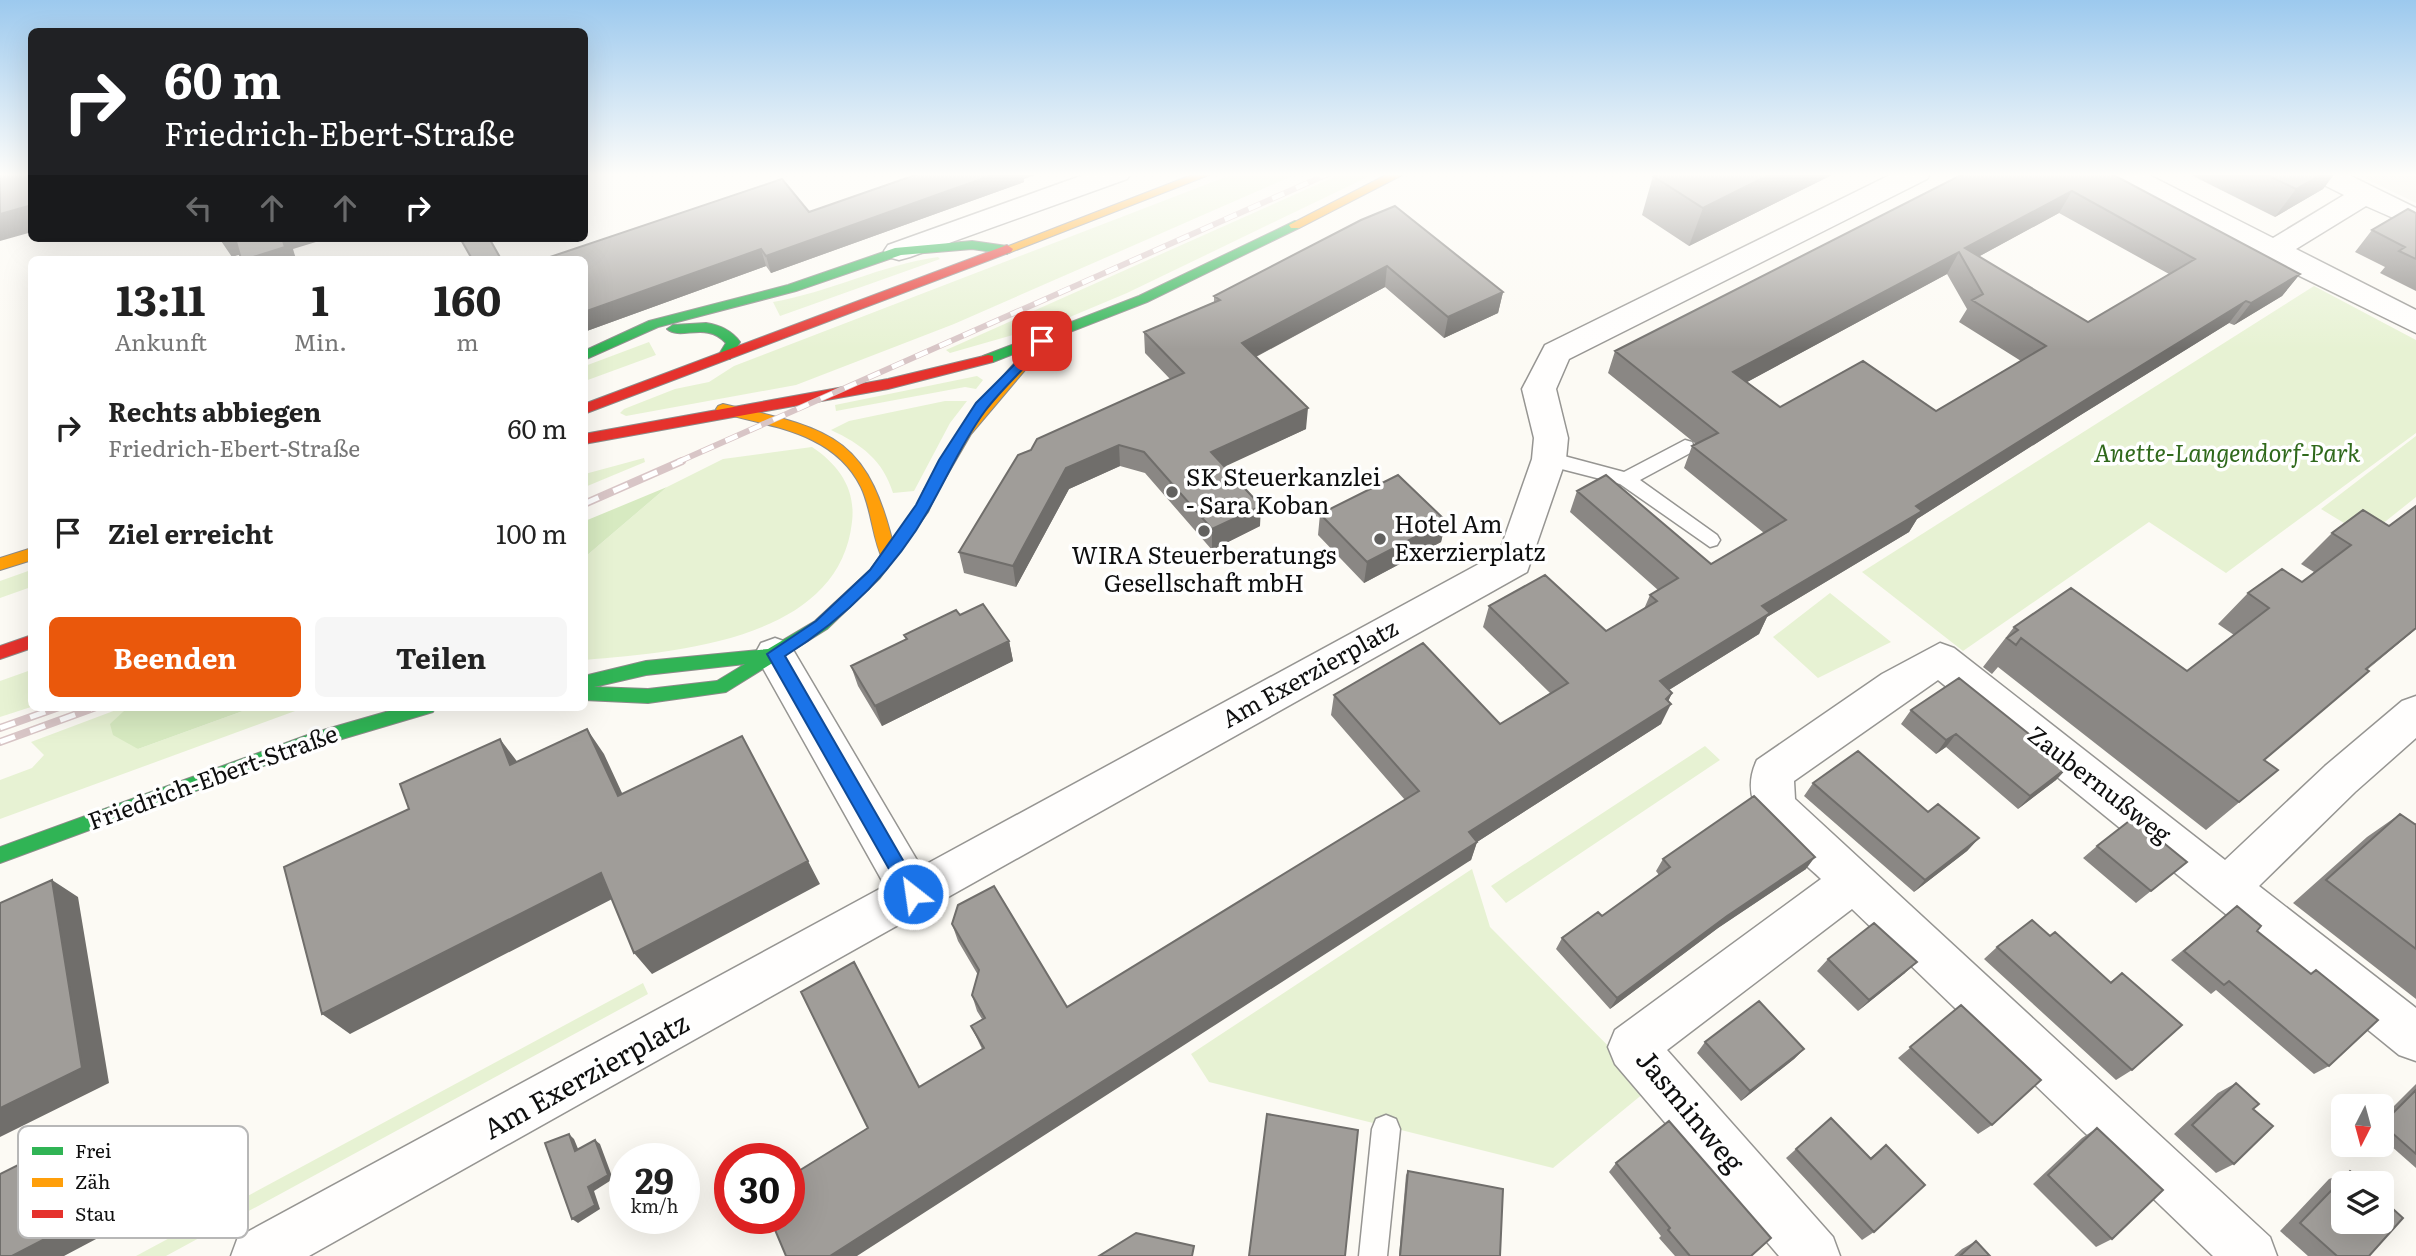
<!DOCTYPE html>
<html lang="de">
<head>
<meta charset="utf-8">
<style>
  body { margin:0; font-family:Literata,serif; background:#f6f6f6; color:#222; height:100vh; display:flex; flex-direction:column; font-size:26px; white-space:nowrap }
  * { box-sizing:border-box; margin:0 }
  p { font-size:23px; color:#767676 }
  .icon { flex:none; width:38px; height:38px; fill:none; stroke:currentColor; stroke-width:2; stroke-linecap:round; stroke-linejoin:round }
  .map { position:relative; flex:1; overflow:hidden }
  .panel { position:absolute; left:28px; top:256px; width:560px; height:455px; display:flex; flex-direction:column; background:#fff; border-radius:10px; box-shadow:0 7px 28px #0002 }
  .panel>* { flex:none }
  .top-card { position:absolute; left:28px; top:28px; width:560px; height:214px; border-radius:10px; box-shadow:0 7px 28px #0002; background:#202124; color:#fff; overflow:hidden }
  .needle { width:46px; rotate:186deg }
  .fabs { position:absolute; left:2331px; top:1094px; display:grid; gap:14px }
  .fabs a { display:grid; place-items:center; width:63px; height:63px; border-radius:10px; background:#fff; box-shadow:0 7px 28px #0002; font-size:35px }
  .speed { position:absolute; left:609px; top:1143px; display:flex; gap:14px; font-size:35px; font-weight:700; text-align:center }
  .speed>* { display:grid; place-content:center; width:91px; height:91px; border-radius:50%; background:#fff; box-shadow:0 7px 28px #0002; line-height:1 }
  .speed small { font-size:18px; font-weight:400 }
  .speed .limit { border:10px solid #d22; background:#fff; color:#111 }
  .pin { position:absolute; display:grid; place-items:center; width:60px; height:60px; color:#fff; margin:-30px; border-radius:14px; box-shadow:0 4px 10px #0006 }
  .me { position:absolute; width:77px; margin:-38px; rotate:330deg; stroke-linejoin:round; filter:drop-shadow(0 0 5px #0008) }
  .turn { display:flex; align-items:center; gap:24px; height:147px; padding:0 21px; font-size:32px }
  .turn .icon { width:91px; height:91px; stroke-width:2.5 }
  .turn b { display:block; font-size:49px; line-height:60px }
  .lanes { display:flex; align-items:center; height:66px; padding:0 21px; background:#0003; justify-content:center; gap:35px; direction:ltr }
  .lanes .off { opacity:.35 }
  .eta { display:flex; justify-content:space-evenly; align-items:center; height:119px; text-align:center }
  .eta b { font-size:42px; font-weight:700; line-height:49px }
  .cta { display:flex; gap:14px; margin-top:auto; padding:14px 21px }
  .cta a { flex:1; height:80px; border-radius:10px; background:#ea580c; color:#fff; font-size:28px; font-weight:700; line-height:80px; text-align:center }
  .cta a+a { background:#f6f6f6; color:#222 }
  ul { padding:0; list-style:none }
  li { display:flex; align-items:center; gap:21px; height:105px; padding:0 21px }
  li div { flex:1 }
  li b { display:block; font-size:26px }
  li em { font-style:normal }
  .map>svg:first-child { display:block }
  .green { fill:#e7f2d3 }
  .forest { fill:#d7eac1 }
  .plaza { fill:#ece9df }
  .lines { fill:none; stroke-linecap:round; stroke-linejoin:round }
  .lane-casing { stroke:#969592; stroke-width:3 }
  .street-casing { stroke:#969592; stroke-width:3 }
  .fast-casing { stroke:#8c8b89; stroke-width:2 }
  .slow-casing { stroke:#8c8b89; stroke-width:2 }
  .jam-casing { stroke:#8c8b89; stroke-width:2 }
  .lane { fill:#fffefd; fill-rule:evenodd }
  .street { fill:#fffefd; fill-rule:evenodd }
  .fast { fill:#30b455; fill-rule:evenodd }
  .slow { fill:#ff9f0a; fill-rule:evenodd }
  .jam { fill:#e5322d; fill-rule:evenodd }
  .rail-far1-casing { stroke:#d8c5c6; stroke-width:6 }
  .rail-casing { stroke:#d8c5c6; stroke-width:8 }
  .rail-far1 { stroke:#fff; stroke-width:4.5; stroke-dasharray:13; stroke-linecap:butt }
  .rail { stroke:#fff; stroke-width:5; stroke-dasharray:16; stroke-linecap:butt }
  .wall { fill:#8a8784; fill-rule:evenodd }
  .shaded-wall { fill:#706e6b }
  .building { fill:#a09d99; stroke:#706e6b; stroke-width:2; fill-rule:evenodd }
  .route { fill:#1a73e8; stroke:#114b97; stroke-width:2 }
  .poi-dot { fill:#62615f; stroke:#fff; stroke-width:2.5 }
  .labels { text-anchor:middle; stroke-width:7; stroke-linejoin:round; paint-order:stroke }
  .park-label { font-size:24px; font-style:italic; fill:#30691c; stroke:#fff }
  .poi-label { font-size:24px; fill:#0f0f0f; stroke:#fff; text-anchor:start }
  .street-label { font-size:24px; fill:#0f0f0f; stroke:#fff }
  .near-street-label { font-size:28px; fill:#0f0f0f; stroke:#fff }
  .key { fill:#fff; stroke:#b7b7b7; stroke-width:2 }
  .key-label { font-size:19px; fill:#0f0f0f }
</style>
</head>
<body>
<div class="map">
<svg width="2416" height="1256" viewBox="0 0 2416 1256">
  <rect width="100%" height="100%" fill="#fcfaf4"/>
  <!-- green -->
  <path class="green" d="M1236,173H1299L954,324L796,385L626,416L620,413L624,409L675,389L709,382L734,366Z
    M1343,173H1376L1127,293L1058,322L950,353L946,350Z
    M938,257L940,259L780,316L773,302C830,292 881,265 938,257Z
    M2314,286L2416,340V433L2226,573L2149,522L1963,651L1862,572Z
    M649,342L656,355L585,381V366Z
    M977,376L983,380L976,389L965,387L836,411L835,405Z
    M945,401H967L950,423L914,491L893,493C883,460 861,444 831,430L849,421Z
    M2416,436V497L2371,533L2416,567L2321,509Z
    M812,447C839,465 856,489 852,522C839,641 675,652 585,660V557L667,487L723,459Z
    M644,458L645,462L585,487V474Z
    M31,570V587L0,598V581Z
    M1830,593L1891,642L1818,678L1773,637Z
    M31,670V707L0,717V681Z
    M124,707H128L111,724L138,749L254,707H306L0,819V780L32,768L44,755L31,742Z
    M1705,746L1720,760L1506,903L1491,886Z
    M1472,869L1490,927L1650,1088L1553,1168L1209,1082L1191,1054Z
    M643,983L648,994L166,1256H136Z"/>
  <!-- forest -->
  <path class="forest" d="M667,487L585,557V521Z
    M128,707H254L138,749L113,735L110,724Z"/>
  <!-- plaza -->
  <path class="plaza" d="M2354,173H2416V203Z"/>
  <g class="lines">
    <!-- lane casing -->
    <g class="lane-casing">
      <path id="lane" d="M1685,440L1692,442L1694,447L1692,452L1640,480L1717,535L1720,540L1717,545L1710,547L1620,484L1542,464L1540,459L1549,452L1624,472Z
        M1386,1115L1396,1119L1400,1129L1387,1256H1359L1372,1129L1376,1119Z"/>
    </g>
    <!-- street casing -->
    <g class="street-casing">
      <path id="street" d="M1089,173H1131L1127,179L910,257L899,260L888,257L884,251L888,245Z
        M1894,173H1931L1927,179L1569,359L1556,389L1568,438L1566,459L1527,572L309,1256H231L238,1237L885,886L755,654L761,643L775,638L789,643L921,867L1499,553L1532,459L1534,438L1522,389L1545,345Z
        M2109,173H2145L2273,238L2344,195L2312,179L2308,173H2345L2416,208V228L2366,206L2296,249L2416,310V333L2261,257L2113,179Z
        M1940,643L1954,648L2225,860L2325,766L2402,701L2416,696V738L2355,792L2259,886L2416,1008V1061L2399,1055L1938,680L1794,781L1795,799L2270,1237L2277,1256H2213L1852,909L1667,1050L1833,1237L1840,1256H1779L1615,1064L1608,1047L1615,1030L1821,879C1789,848 1732,812 1757,760L1882,674Z"/>
    </g>
    <!-- fast casing -->
    <g class="fast-casing">
      <path id="fast" d="M1295,221L1299,222V228L1147,302L993,362H983L981,359L983,356L1139,296Z
        M972,241L1007,246L1013,250L1007,254L972,249L901,255L796,291L658,327L584,360V351L649,321L788,285L895,248Z
        M706,323C720,325 731,330 740,342L730,359H720L718,356L726,343C706,321 681,341 667,329L673,325Z
        M930,487L937,492L928,512L880,578L827,629L726,692L648,703L584,700V686H586L584,676L646,661L768,649L815,621L870,570L917,506L925,488ZM745,664L717,681L648,689L594,687L646,675Z
        M403,707H435L433,712L315,747L0,863V847L313,733Z"/>
    </g>
    <!-- slow casing -->
    <g class="slow-casing">
      <path id="slow" d="M1197,173H1214L1011,252L1007,253L1001,249Z
        M1390,173H1406L1299,228H1291L1289,225Z
        M1042,337L1049,341L1047,344L971,434L935,496H925L923,492C953,434 993,386 1037,338Z
        M723,404C835,430 869,436 896,556L893,560H883C872,538 872,510 861,487C834,432 771,427 718,412L716,409L718,406Z
        M32,548V560L0,570V558Z"/>
    </g>
    <!-- jam casing -->
    <g class="jam-casing">
      <path id="jam" d="M1007,245L1013,249L1011,252L584,414V404Z
        M988,355L993,356V362L888,389L584,444V434L888,379Z
        M32,635V648L0,659V646Z"/>
    </g>
    <!-- lane -->
    <use href="#lane" class="lane"/>
    <!-- street -->
    <use href="#street" class="street"/>
    <!-- fast -->
    <use href="#fast" class="fast"/>
    <!-- slow -->
    <use href="#slow" class="slow"/>
    <!-- jam -->
    <use href="#jam" class="jam"/>
    <!-- rail-far1 casing -->
    <g class="rail-far1-casing">
      <path id="rail-far1" d="M678,462L1330,173"/>
    </g>
    <!-- rail casing -->
    <g class="rail-casing">
      <path id="rail" d="M584,504L682,461
        M0,728L59,707
        M0,742L96,707"/>
    </g>
    <!-- rail-far1 -->
    <use href="#rail-far1" class="rail-far1"/>
    <!-- rail -->
    <use href="#rail" class="rail"/>
  </g>
  <!-- wall -->
  <path class="wall" d="M1836,173L1689,246L1642,215L1653,176Z
    M2110,173L2300,274L2282,296L2234,325L2229,323L2079,416L1917,519L1909,532L1767,617L1759,634L1669,690L1672,693L1668,701L1661,724L1477,842L1471,860L868,1128L919,1087L982,1049L971,1026L982,1019L977,1011L972,995L978,975L958,941L952,924L1067,1007L1405,800L1331,715L1334,695L1500,724L1550,693L1483,627L1489,606L1606,631L1644,609L1650,595L1658,590L1570,512L1577,491L1711,564L1764,533L1684,468L1692,446L1696,444L1608,373L1615,351ZM2059,213L2169,274L2088,322L1978,257ZM1947,274L1967,309L1959,322L2021,361L1936,411L1780,407L1747,382Z
    M2187,173H2335L2323,189L2275,217Z
    M1024,179V182L771,273L766,266L584,332L809,212Z
    M2416,213V291L2380,273L2385,267L2355,252L2372,230Z
    M1361,220L1503,292L1498,313L1444,338L1385,287L1256,357L1306,429L1224,466L1260,526L1212,550L1145,473L1120,466L1069,489L1016,587L964,573L959,552L1171,380L1145,353L1144,332L1214,302V296Z
    M2363,510L2367,670L2264,760L2278,770L2206,830L1998,667L1992,674L1983,667L2014,627L2187,671L2234,635L2218,624L2248,593L2302,582L2314,572L2301,564L2332,533Z
    M1320,514L1446,521L1441,542L1364,583L1318,535Z
    M960,615L1009,641L1013,661L882,726L858,686L851,666L906,640L904,635Z
    M1911,710L2069,766L2056,780L2018,809L1946,747L1936,754L1901,724Z
    M1813,783L1928,812L1979,838L1967,851L1914,892L1804,796Z
    M2400,814L2414,824L2416,823V999L2293,903L2367,837Z
    M2097,846L2187,862L2136,903L2083,858Z
    M1663,859L1806,869L1718,928L1610,1009L1556,949L1562,938L1602,916L1659,875L1656,871Z
    M2237,906L2257,931L2310,974L2316,970L2329,1066L2314,1074L2216,990L2211,994L2171,960Z
    M2050,936L2110,982L2122,973L2132,1070L2116,1080L1984,959L1997,947Z
    M1828,959L1905,973L1858,1011L1817,971Z
    M1961,1005L1992,1125L1978,1134L1898,1058Z
    M1705,1042L1804,1049L1794,1059L1741,1101L1697,1053Z
    M2236,1083L2253,1109L2234,1164L2216,1173L2174,1134L2218,1093Z
    M2416,1084V1168L2382,1138V1118Z
    M1831,1118L1870,1158L1886,1145L1874,1232L1862,1240L1786,1158Z
    M2097,1128L2112,1239L2096,1247L2033,1184L2082,1138Z
    M1616,1163L1751,1256H1675L1659,1238L1661,1236L1609,1172Z
    M1408,1171L1500,1256H1399L1406,1175Z
    M2350,1171L2369,1256H2308L2280,1231L2329,1179Z
    M1976,1241L1990,1256H1954L1962,1249Z"/>
  <!-- shaded-wall -->
  <path class="shaded-wall" d="M998,173H1041L1024,179V182L771,273L766,256Z
    M1773,173H1836L1689,246L1703,208Z
    M2324,173H2335L2323,189L2275,217L2296,189Z
    M2072,191L2059,213L1965,264V248Z
    M32,205V232L0,241V214Z
    M219,238H238L248,252L232,257Z
    M282,238H329L293,249L296,259H247Z
    M761,249L766,266L584,332V312Z
    M1959,252L1947,274L1725,394L1733,372Z
    M1387,266L1385,287L1242,364V343Z
    M2300,274L2282,296L2234,325L2251,303Z
    M1503,292L1498,313L1444,338L1448,317Z
    M2246,301L2229,323L2079,416L1917,519L1909,532L1767,617L1759,634L1651,701L1660,681L1762,606L1916,506L2095,394Z
    M1308,408L1306,429L1211,473V452Z
    M1119,445L1120,466L1069,489L1016,587L1013,566L1066,468Z
    M1261,506L1260,526L1212,550V529Z
    M1446,521L1441,542L1364,583L1367,562Z
    M2416,628V629L2332,699Z
    M1009,641L1013,661L882,726L875,706Z
    M1672,693L1665,708L1671,704L1661,724L1477,842L1471,860L857,1256H830L1469,832L1666,699Z
    M587,729L604,754L635,821L618,796Z
    M1956,734L1946,747L1936,754L1946,740Z
    M500,739L519,764L510,765Z
    M2069,766L2056,780L2018,809L2030,796Z
    M1979,838L1967,851L1914,892L1925,880Z
    M1815,857L1806,869L1718,928L1610,1009L1617,998L1727,916Z
    M808,861L820,884L652,974L634,953Z
    M601,873L618,896L350,1034L322,1014Z
    M52,880L78,897L109,1083L0,1137V1108Z
    M1917,962L1905,973L1858,1011L1869,1000Z
    M1804,1049L1794,1059L1741,1101L1750,1091Z
    M92,1128L120,1141L132,1220L64,1256H12Z
    M569,1134L574,1139L581,1156L575,1151Z
    M595,1140L600,1144L613,1179L594,1191L600,1209L578,1223L572,1219L588,1187Z"/>
  <!-- building -->
  <path class="building" d="M0,173H32V205L0,214Z
    M921,173H998L766,256L761,249L584,312V259H544L782,179L809,212Z
    M1659,173H1773L1703,208L1653,176Z
    M1965,173H2110L2300,274L2251,303L2246,301L2095,394L1916,506L1922,511L1762,606L1770,613L1660,681L1672,693L1666,699L1671,704L1469,832L1477,842L830,1256H786L770,1218H789V1177L868,1128L801,992L854,962L919,1087L984,1048L971,1026L985,1018L972,995L979,970L952,924L958,905L994,886L1067,1007L1419,791L1334,695L1423,643L1500,724L1568,683L1489,606L1545,575L1606,631L1657,601L1650,595L1678,578L1577,491L1606,475L1711,564L1786,520L1692,446L1718,433L1615,351ZM2072,191L2195,259L2088,322L1965,248ZM1959,252L1983,294L1972,300L2046,346L1936,411L1863,361L1780,407L1733,372Z
    M2263,173H2324L2296,189Z
    M1395,206L1503,292L1448,317L1387,266L1242,343L1308,408L1211,452L1261,506L1212,529L1144,452L1119,445L1066,468L1013,566L959,552L1018,455L1031,450L1037,439L1184,373L1144,332L1220,300L1214,296L1361,220Z
    M2408,209L2416,213V259L2399,251L2405,247L2372,230Z
    M235,238H282L285,247L247,259H241Z
    M460,238H489L501,259H472Z
    M1398,475L1446,521L1367,562L1320,514Z
    M2416,506V628L2366,669L2369,671L2264,760L2278,770L2239,802L2021,638L2016,645L2007,638L2018,630L2014,627L2071,588L2187,671L2269,608L2248,593L2282,569L2302,582L2351,545L2332,533L2363,510L2389,526Z
    M983,604L1009,641L875,706L851,666L907,639L904,635L956,610L960,615Z
    M1959,678L2069,766L2030,796L1956,734L1946,740L1911,710Z
    M587,729L618,796L742,736L808,861L634,953L601,873L322,1014L284,867L409,809L400,784L500,739L510,765Z
    M1858,751L1928,812L1938,804L1979,838L1925,880L1813,783Z
    M1754,796L1815,857L1727,916L1617,998L1562,938L1598,912L1602,916L1670,867L1663,859Z
    M2400,814L2416,825V949L2326,880Z
    M2133,818L2187,862L2151,891L2097,846Z
    M52,880L82,1068L0,1108V903Z
    M2237,906L2261,926L2257,931L2311,974L2316,970L2378,1020L2329,1066L2229,981L2224,985L2184,951Z
    M2032,920L2050,936L2055,932L2111,983L2122,973L2182,1025L2132,1070L1997,947Z
    M1874,923L1917,962L1869,1000L1828,959Z
    M1759,1001L1804,1049L1750,1091L1705,1042Z
    M1961,1005L2041,1080L1992,1125L1910,1047Z
    M2236,1083L2259,1104L2253,1109L2273,1126L2234,1164L2192,1125Z
    M2416,1090V1154L2382,1124Z
    M1267,1114L1358,1130L1345,1256H1249Z
    M1831,1118L1871,1159L1886,1145L1925,1185L1874,1232L1796,1149Z
    M1669,1121L1771,1238L1751,1256H1690L1668,1230L1670,1228L1616,1163Z
    M92,1128L103,1209L12,1256H0V1174Z
    M2097,1128L2163,1190L2112,1239L2048,1175Z
    M569,1134L575,1151L595,1140L608,1175L588,1187L595,1205L572,1219L545,1143Z
    M1408,1171L1503,1189L1500,1256H1400Z
    M2350,1171L2364,1183H2343V1222H2382V1199L2403,1218L2369,1256H2337L2300,1223Z
    M1136,1233L1194,1246L1192,1256H1099Z
    M1976,1241L1990,1256H1960Z"/>
  <!-- sky -->
  <linearGradient id="sky" x2="0" y2="1"><stop stop-color="#9cc9ee"/><stop offset="0.5" stop-color="#fefdfa"/><stop offset="1" stop-color="#fefdfa" stop-opacity="0"/></linearGradient>
  <rect width="2416" height="349" fill="url(#sky)"/>
  <!-- route -->
  <path class="route" d="M1042,337L1047,338V344C1027,366 1003,387 985,411C962,442 948,476 929,509C894,571 844,619 785,656L919,888L922,894L919,899L913,902L906,899L767,654L816,621L870,570L916,505L939,460L976,403Z"/>
  <!-- markers -->
  <g class="poi-dot">
    <circle cx="1172" cy="492" r="7"/>
    <circle cx="1204" cy="531" r="7"/>
    <circle cx="1380" cy="539" r="7"/>
  </g>
  <g class="labels">
    <!-- park labels -->
    <g class="park-label">
      <text x="2227" y="462">Anette-Langendorf-Park</text>
    </g>
    <!-- poi labels -->
    <g class="poi-label">
      <text x="1186" y="486">SK Steuerkanzlei<tspan x="1186" dy="28">- Sara Koban</tspan></text>
      <text x="1394" y="533">Hotel Am<tspan x="1394" dy="28">Exerzierplatz</tspan></text>
      <text x="1204" y="564" text-anchor="middle">WIRA Steuerberatungs<tspan x="1204" dy="28">Gesellschaft mbH</tspan></text>
    </g>
    <!-- street labels -->
    <g class="street-label">
      <text transform="translate(1310 674) rotate(-29)" y="8">Am Exerzierplatz</text>
      <text transform="translate(213 778) rotate(-20)" y="8">Friedrich-Ebert-Straße</text>
      <text transform="translate(2099 785) rotate(38)" y="8">Zaubernußweg</text>
    </g>
    <!-- near-street labels -->
    <g class="near-street-label">
      <text transform="translate(586 1076) rotate(-29)" y="10">Am Exerzierplatz</text>
      <text transform="translate(1690 1111) rotate(50)" y="10">Jasminweg</text>
    </g>
  </g>
  <!-- legend -->
  <rect x="18" y="1126" width="230" height="112" rx="10" class="key"/>
  <rect x="32" y="1147" width="31" height="8" fill="#30b455"/>
  <rect x="32" y="1178" width="31" height="9" fill="#ff9f0a"/>
  <rect x="32" y="1210" width="31" height="8" fill="#e5322d"/>
  <g class="key-label">
    <text x="75" y="1158">Frei</text>
    <text x="75" y="1189">Zäh</text>
    <text x="75" y="1221">Stau</text>
  </g>
</svg>
<div class="fabs">
<a><svg class="needle" viewBox="-14 -14 28 28"><path d="M0-13l5 13h-10z" fill="#e53935"/><path d="M0 13l5-13h-10z" fill="#767676"/></svg></a>
<a><svg class="icon" aria-label="layers" viewBox="0 0 24 24"><path d="M12 4l9 5-9 5-9-5zM3 14l9 5 9-5"/></svg></a>
</div>
<div class="speed"><div>29<small>km/h</small></div><div class="limit">30</div></div>
<div class="pin" style="left:1042px;top:341px;background:#d93025"><svg class="icon" aria-label="arrive" viewBox="0 0 24 24"><path d="M6 21V4h12l-3 4 3 4H6"/></svg></div>
<svg class="me" style="left:913px;top:894px" viewBox="-20 -20 40 40"><circle r="17" fill="#1a73e8" stroke="#fff" stroke-width="3"/><path d="M0-11L8 9 0 5-8 9z" fill="#fff"/></svg>
<div class="top-card">
<div class="turn"><svg class="icon" aria-label="right" viewBox="0 0 24 24"><path d="M7 20v-9h11M14 6l5 5-5 5"/></svg><div><b>60 m</b>Friedrich-Ebert-Straße</div></div>
<div class="lanes"><svg class="icon off" aria-label="left" viewBox="0 0 24 24"><path d="M17 20v-9H6M10 6l-5 5 5 5"/></svg><svg class="icon off" aria-label="ahead" viewBox="0 0 24 24"><path d="M12 20V5M6 11l6-6 6 6"/></svg><svg class="icon off" aria-label="ahead" viewBox="0 0 24 24"><path d="M12 20V5M6 11l6-6 6 6"/></svg><svg class="icon" aria-label="right" viewBox="0 0 24 24"><path d="M7 20v-9h11M14 6l5 5-5 5"/></svg></div>
</div>
<section class="panel">
<div class="eta">
<div><b>13:11</b><p>Ankunft</p></div>
<div><b>1</b><p>Min.</p></div>
<div><b>160</b><p>m</p></div>
</div>
<ul>
<li><svg class="icon" aria-label="right" viewBox="0 0 24 24"><path d="M7 20v-9h11M14 6l5 5-5 5"/></svg><div><b>Rechts abbiegen</b><p>Friedrich-Ebert-Straße</p></div><em>60 m</em></li>
<li><svg class="icon" aria-label="arrive" viewBox="0 0 24 24"><path d="M6 21V4h12l-3 4 3 4H6"/></svg><div><b>Ziel erreicht</b></div><em>100 m</em></li>
</ul>
<div class="cta"><a>Beenden</a><a>Teilen</a></div>
</section>
</div>
</body>
</html>
